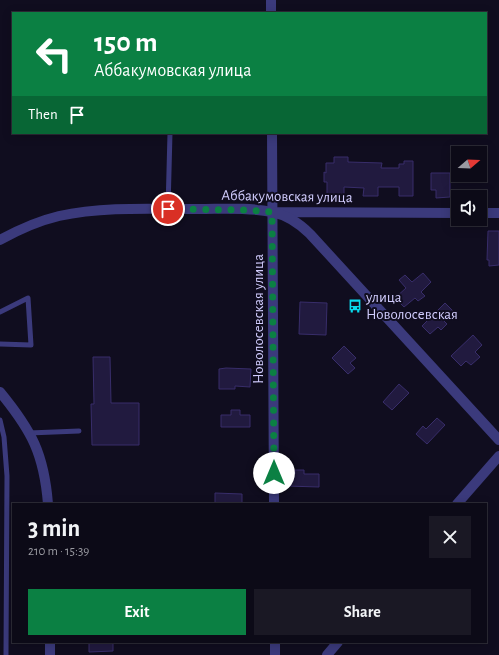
<!DOCTYPE html>
<html lang="en">
<head>
<meta charset="utf-8">
<style>
  body { margin:0; font-family:"Alegreya Sans",sans-serif; background:#1a1824; color:#f1f3f6; height:100vh; display:flex; flex-direction:column; font-size:15px; white-space:nowrap }
  * { box-sizing:border-box; margin:0 }
  p { font-size:13px; color:#9a9aa1 }
  .icon { flex:none; width:22px; height:22px; fill:none; stroke:currentColor; stroke-width:2; stroke-linecap:round; stroke-linejoin:round }
  .map { position:relative; flex:1; overflow:hidden }
  .panel { position:absolute; left:12px; top:503px; width:475px; height:140px; display:flex; flex-direction:column; background:#0c0a17; border-radius:0px; box-shadow:0 2px 10px #0003,0 0 0 1px #2c2b36 }
  .panel>* { flex:none }
  .banner { position:absolute; left:12px; top:12px; width:475px; height:122px; border-radius:0px; box-shadow:0 2px 10px #0003,0 0 0 1px #2c2b36; background:#0b8043; color:#fff; overflow:hidden }
  .needle { width:26px; rotate:71deg }
  .buttons { position:absolute; left:451px; top:146px; display:grid; gap:8px }
  .buttons a { display:grid; place-items:center; width:36px; height:36px; border-radius:0px; background:#0c0a17; box-shadow:0 2px 10px #0003,0 0 0 1px #2c2b36; font-size:20px }
  .pin { position:absolute; display:grid; place-items:center; width:34px; height:34px; color:#fff; margin:-17px; border:2px solid #fff; border-radius:50%; box-shadow:0 1px 4px #0007 }
  .me { position:absolute; width:44px; margin:-22px; rotate:0deg; stroke-linejoin:round; filter:drop-shadow(0 0 3px #0008) }
  .turn { display:flex; align-items:center; gap:14px; height:84px; padding:0 16px; font-size:18px }
  .turn .icon { width:52px; height:52px; stroke-width:2.5 }
  .turn b { display:block; font-size:28px; line-height:34px }
  .then { display:flex; align-items:center; height:38px; padding:0 16px; background:#0003; gap:8px; font-size:15px }
  .round { display:grid; place-items:center; flex:none; width:42px; height:42px; border-radius:0px; background:#1a1824 }
  .head { display:flex; align-items:center; justify-content:space-between; height:68px; padding:0 16px }
  h1 { font-size:24px; font-weight:700; line-height:30px }
  .primary-button { display:flex; gap:8px; margin-top:auto; padding:8px 16px }
  .primary-button a { flex:1; height:46px; border-radius:0px; background:#0b8043; color:#fff; font-size:16px; font-weight:700; line-height:46px; text-align:center }
  .primary-button a+a { background:#1a1824; color:#f1f3f6 }
  .map>svg:first-child { display:block }
  .building { fill:#211a3f; stroke:#382d6a }
  .lines { fill:none; stroke-linecap:round; stroke-linejoin:round }
  .service { stroke:#3b3a7c; stroke-width:5 }
  .minor { stroke:#3b3a7c; stroke-width:10 }
  .tertiary { stroke:#3b3a7c; stroke-width:10 }
  .route { stroke:#0b8043; stroke-width:7; stroke-dasharray:0 12.6 }
  .labels { text-anchor:middle; stroke-width:4; stroke-linejoin:round; paint-order:stroke }
  .street-label { font-size:15px; fill:#d1ccfd; stroke:#100d1f }
  .poi-label { font-size:15px; fill:#d1ccfd; stroke:#100d1f; text-anchor:start }
</style>
</head>
<body>
<div class="map">
<svg width="499" height="655" viewBox="0 0 499 655">
  <rect width="100%" height="100%" fill="#100d1f"/>
  <!-- building -->
  <path class="building" d="M334,157H348V162L382,163L381,168H399V164H404V161H413V196H399V187H378V196H363L364,188L344,187V196H327V182H324V172L326,173V163H334Z
    M431,173H450V197L436,198V190H431Z
    M488,231H499V265L489,266V260H487Z
    M423,273L431,282L421,292L425,296L418,301L415,298L404,307L395,298L406,288L399,280L405,275L412,282Z
    M300,302L327,303L326,335L299,334Z
    M445,303L454,312L444,321L447,324L441,330L438,327L430,334L422,326Z
    M473,335L482,345L475,352L480,357L471,365L466,361L461,366L451,356Z
    M344,346L356,358L350,363L355,368L348,374L332,358Z
    M93,357H110L111,403H139V445H92L91,404H94Z
    M226,368L251,369L250,387L235,386V389H219V369Z
    M399,384L409,393L392,410L383,402Z
    M231,410H240V415H250V427H221V415H231Z
    M437,418L445,425L427,444L416,434L423,426L426,429Z
    M295,470H304V474H319V487L286,486V473L295,474Z
    M215,493L242,494V504H215Z
    M89,642H113V651L89,652Z"/>
  <g class="lines">
    <!-- service -->
    <path class="service" d="M168,209L170,133
      M0,312L28,298L31,345L0,344
      M0,420L4,437L7,476L6,655
      M29,433L79,431"/>
    <!-- minor -->
    <path class="minor" d="M271,0V13
      M272,133L274,504
      M274,212L458,213
      M480,213H499
      M0,392C32,431 44,454 48,504
      M457,504L499,456
      M50,642V655
      M275,642V655
      M327,655L338,642"/>
    <!-- tertiary -->
    <path class="tertiary" d="M0,240C18,230 38,221 59,216C104,206 153,209 199,209C222,209 248,207 272,212C287,215 299,223 310,234L499,440"/>
  </g>
  <g class="lines">
    <!-- route -->
    <path class="route" d="M168,209L245,210L272,212L274,473"/>
  </g>
  <!-- icons -->
  <defs>
    <g id="bus-bare" transform="scale(1.08)"><path d="M-5-6H5V4H4V6H2V4H-2V6H-4V4H-5ZM-3.5-4V0h7V-4ZM-3.5 1.2v1.5H-2V1.2ZM2 1.2v1.5H3.5V1.2Z" fill="#08daed" stroke="#100d1f" stroke-width="2.5" paint-order="stroke"/></g>
  </defs>
  <g fill-rule="evenodd">
    <use href="#bus-bare" x="355" y="306"/>
  </g>
  <g class="labels">
    <!-- street labels -->
    <g class="street-label">
      <text transform="translate(287 196) rotate(1)" y="5">Аббакумовская улица</text>
      <text transform="translate(258 319) rotate(-90)" y="5">Новолосевская улица</text>
    </g>
    <!-- poi labels -->
    <g class="poi-label">
      <text x="366" y="302">улица<tspan x="366" dy="17">Новолосевская</tspan></text>
    </g>
  </g>
</svg>
<div class="buttons">
<a><svg class="needle" viewBox="-14 -14 28 28"><path d="M0-13l5 13h-10z" fill="#e53935"/><path d="M0 13l5-13h-10z" fill="#9a9aa1"/></svg></a>
<a><svg class="icon" aria-label="sound" viewBox="0 0 24 24"><path d="M4 9h4l5-4v14l-5-4H4zM17 9q2 3 0 6"/></svg></a>
</div>
<div class="pin" style="left:168px;top:209px;background:#d93025"><svg class="icon" aria-label="arrive" viewBox="0 0 24 24"><path d="M6 21V4h12l-3 4 3 4H6"/></svg></div>
<svg class="me" style="left:274px;top:473px" viewBox="-20 -20 40 40"><circle r="19" fill="#fff"/><path d="M0-13L10 11 0 6-10 11z" fill="#0b8043"/></svg>
<div class="banner">
<div class="turn"><svg class="icon" aria-label="left" viewBox="0 0 24 24"><path d="M17 20v-9H6M10 6l-5 5 5 5"/></svg><div><b>150 m</b>Аббакумовская улица</div></div>
<div class="then">Then<svg class="icon" aria-label="arrive" viewBox="0 0 24 24"><path d="M6 21V4h12l-3 4 3 4H6"/></svg></div>
</div>
<section class="panel">
<div class="head"><div><h1>3 min</h1><p>210 m · 15:39</p></div><a class="round"><svg class="icon" aria-label="close" viewBox="0 0 24 24"><path d="M6 6l12 12M18 6L6 18"/></svg></a></div>
<div class="primary-button"><a>Exit</a><a>Share</a></div>
</section>
</div>
</body>
</html>
